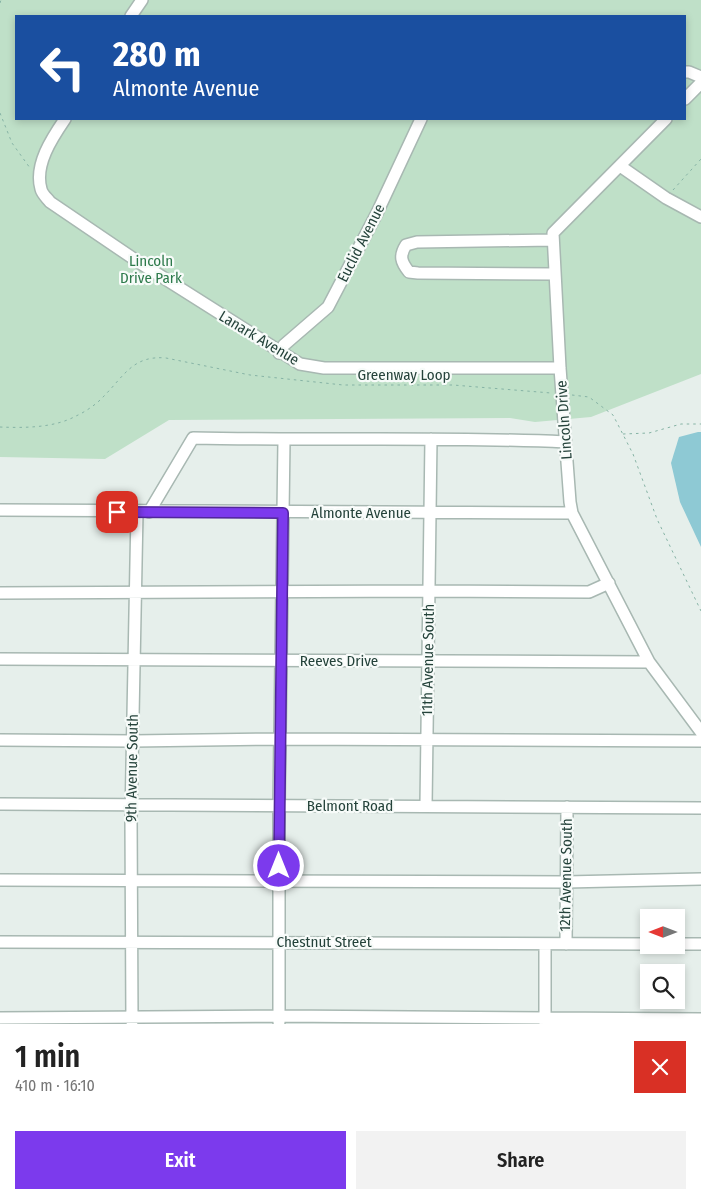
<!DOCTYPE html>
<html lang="en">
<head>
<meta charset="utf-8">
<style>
  body { margin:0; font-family:"Fira Sans Condensed",sans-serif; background:#f2f2f2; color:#222; height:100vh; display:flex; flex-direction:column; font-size:19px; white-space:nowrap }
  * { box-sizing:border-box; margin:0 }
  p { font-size:16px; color:#767676 }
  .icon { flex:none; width:28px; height:28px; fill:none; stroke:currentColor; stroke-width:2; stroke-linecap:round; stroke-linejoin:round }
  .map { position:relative; height:1024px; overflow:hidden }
  .sheet { display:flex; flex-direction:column; background:#fff; flex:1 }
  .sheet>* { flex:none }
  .top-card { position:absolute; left:15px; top:15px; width:671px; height:105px; border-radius:0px; box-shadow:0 2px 8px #0003; background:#1a4fa0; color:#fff; overflow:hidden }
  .needle { width:32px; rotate:270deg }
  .controls { position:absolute; left:640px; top:909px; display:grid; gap:10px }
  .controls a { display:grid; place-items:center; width:45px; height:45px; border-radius:0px; background:#fff; box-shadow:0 2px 8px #0003; font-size:25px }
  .pin { position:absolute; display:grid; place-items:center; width:42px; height:42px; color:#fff; margin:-21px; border-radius:10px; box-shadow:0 2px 8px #0006 }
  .me { position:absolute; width:55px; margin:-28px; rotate:0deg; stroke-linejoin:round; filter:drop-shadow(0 0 4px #0008) }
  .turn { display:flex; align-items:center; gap:18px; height:105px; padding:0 15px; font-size:22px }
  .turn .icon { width:65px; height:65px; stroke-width:2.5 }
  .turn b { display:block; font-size:35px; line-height:42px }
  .round { display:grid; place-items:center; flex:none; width:52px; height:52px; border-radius:0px; background:#f2f2f2 }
  .head { display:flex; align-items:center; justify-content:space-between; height:85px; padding:0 15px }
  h1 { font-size:30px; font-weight:600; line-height:38px }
  .action { display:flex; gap:10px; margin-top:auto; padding:10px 15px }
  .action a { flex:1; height:58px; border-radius:0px; background:#7c3aed; color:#fff; font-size:20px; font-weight:600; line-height:58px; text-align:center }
  .action a+a { background:#f2f2f2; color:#222 }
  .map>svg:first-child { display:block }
  .green { fill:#bfe0c8; fill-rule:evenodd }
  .water { fill:#8ec9d4 }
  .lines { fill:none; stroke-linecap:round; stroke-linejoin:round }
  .minor-casing { stroke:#a8b8b2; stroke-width:14 }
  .path { stroke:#86b3a5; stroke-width:1; stroke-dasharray:2.5 4; stroke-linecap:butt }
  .minor { stroke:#fff; stroke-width:11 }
  .route-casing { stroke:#51269a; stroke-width:12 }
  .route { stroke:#7c3aed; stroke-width:9 }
  .labels { text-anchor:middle; stroke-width:4.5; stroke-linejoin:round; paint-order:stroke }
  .street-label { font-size:15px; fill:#24423a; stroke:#f7fbf9 }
  .park-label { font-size:15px; fill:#2d7a4b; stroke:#f7fbf9 }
</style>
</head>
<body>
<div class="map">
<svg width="701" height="1024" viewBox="0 0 701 1024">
  <rect width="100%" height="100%" fill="#e6efeb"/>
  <!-- green -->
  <path class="green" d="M0,0H701V374L591,417L535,422L510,418L169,420L105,459L0,457ZM16,16H685V119H16Z"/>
  <!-- water -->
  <path class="water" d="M698,432H701V547L680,502L671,463L679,437Z"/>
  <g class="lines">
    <!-- minor casing -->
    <g class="minor-casing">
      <path id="minor" d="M131,16L142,0
        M685,72H689L701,77
        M685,99L701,83
        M65,119C52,138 34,165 41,189C42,194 47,198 50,202L137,261L300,364L324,368H560
        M666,119L553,233L560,368L570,502L572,513L649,662L701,732
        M620,166L666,198L701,217
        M552,240L417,242L406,245C399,256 401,262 409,272L418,273L554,274
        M279,353L284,345L328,307L377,213L421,119
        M0,510L572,513
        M149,512L193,438C317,441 441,436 565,442
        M0,593L429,591L589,592L609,583
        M0,659L649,662
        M0,740L133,741L280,739L701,741
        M0,804L701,808
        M426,806L431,439
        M0,880L566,882L701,879
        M0,942L649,944
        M545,944V1024
        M566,944L567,807
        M676,944H701
        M0,1018L279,1016L701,1019
        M132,1022L131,818L137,512
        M279,1022V806L284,440"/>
    </g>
    <!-- path -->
    <path class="path" d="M0,3L1,0
      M0,113L12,143L30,168
      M673,190L701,159
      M572,395L589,397L613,415L633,454L657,519L701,611
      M0,427C24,428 54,428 76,416C85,412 97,404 104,396C124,376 133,355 166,358L250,375L343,385H453L551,393
      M623,434L649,433L681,424H701"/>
    <!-- minor -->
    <use href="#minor" class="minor"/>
  </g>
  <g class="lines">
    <!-- route casing -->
    <g class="route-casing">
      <path id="route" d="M117,512L283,513L279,866"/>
    </g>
    <!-- route -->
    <use href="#route" class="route"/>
  </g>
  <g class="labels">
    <!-- street labels -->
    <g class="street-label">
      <text transform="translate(361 243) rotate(-63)" y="5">Euclid Avenue</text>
      <text transform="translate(259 338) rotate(31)" y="5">Lanark Avenue</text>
      <text x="404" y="380">Greenway Loop</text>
      <text transform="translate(564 420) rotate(-94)" y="5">Lincoln Drive</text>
      <text x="361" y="518">Almonte Avenue</text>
      <text transform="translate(428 660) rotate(-89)" y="5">11th Avenue South</text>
      <text x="339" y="666">Reeves Drive</text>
      <text transform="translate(132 768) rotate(-89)" y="5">9th Avenue South</text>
      <text x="350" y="811">Belmont Road</text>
      <text transform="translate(566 875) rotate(-89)" y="5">12th Avenue South</text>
      <text x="324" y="947">Chestnut Street</text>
    </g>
    <!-- park labels -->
    <g class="park-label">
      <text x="151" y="266">Lincoln<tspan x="151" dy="17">Drive Park</tspan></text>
    </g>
  </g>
</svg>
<div class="controls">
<a><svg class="needle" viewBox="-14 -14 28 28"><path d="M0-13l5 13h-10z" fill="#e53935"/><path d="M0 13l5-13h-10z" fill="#767676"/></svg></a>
<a><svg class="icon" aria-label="search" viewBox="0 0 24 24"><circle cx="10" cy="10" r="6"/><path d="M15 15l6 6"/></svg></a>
</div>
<div class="pin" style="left:117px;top:512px;background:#d93025"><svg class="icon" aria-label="arrive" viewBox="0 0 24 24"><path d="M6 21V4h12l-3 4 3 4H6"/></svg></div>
<svg class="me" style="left:279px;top:866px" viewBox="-20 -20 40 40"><circle r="17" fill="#7c3aed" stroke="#fff" stroke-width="3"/><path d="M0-11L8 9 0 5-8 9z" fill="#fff"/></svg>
<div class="top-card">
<div class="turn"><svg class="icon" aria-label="left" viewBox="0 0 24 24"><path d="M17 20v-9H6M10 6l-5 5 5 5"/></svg><div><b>280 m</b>Almonte Avenue</div></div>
</div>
</div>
<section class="sheet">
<div class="head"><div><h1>1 min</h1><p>410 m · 16:10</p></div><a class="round" style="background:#d93025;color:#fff"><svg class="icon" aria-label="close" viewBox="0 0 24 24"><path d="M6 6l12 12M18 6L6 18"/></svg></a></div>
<div class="action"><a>Exit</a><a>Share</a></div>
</section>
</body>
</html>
